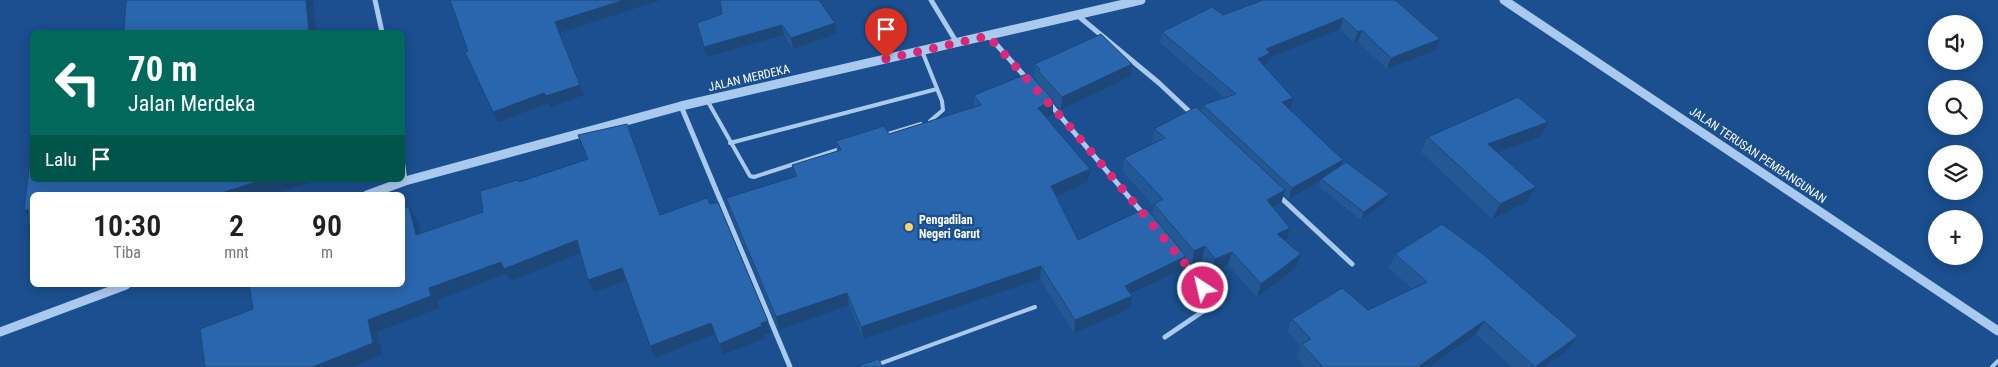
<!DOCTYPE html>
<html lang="id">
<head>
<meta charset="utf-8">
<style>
  body { margin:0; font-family:"Roboto Condensed",sans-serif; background:#f6f6f6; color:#202124; height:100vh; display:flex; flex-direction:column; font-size:19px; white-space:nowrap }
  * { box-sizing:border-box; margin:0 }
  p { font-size:16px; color:#757577 }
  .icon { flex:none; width:28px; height:28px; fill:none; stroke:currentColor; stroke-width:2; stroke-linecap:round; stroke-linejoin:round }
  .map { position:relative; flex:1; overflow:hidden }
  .drawer { position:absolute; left:30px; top:192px; width:375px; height:95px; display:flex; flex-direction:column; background:#fff; border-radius:8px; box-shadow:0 2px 12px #0003 }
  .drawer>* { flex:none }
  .banner { position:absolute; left:30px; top:30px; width:375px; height:152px; border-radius:8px; box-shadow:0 2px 12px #0003; background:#00695c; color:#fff; overflow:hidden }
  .fabs { position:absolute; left:1928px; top:15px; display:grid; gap:10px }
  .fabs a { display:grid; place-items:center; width:55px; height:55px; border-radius:50%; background:#fff; box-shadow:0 2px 12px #0003; font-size:25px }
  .pin { position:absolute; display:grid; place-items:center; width:42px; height:42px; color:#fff; margin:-51px -21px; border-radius:50% 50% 50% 0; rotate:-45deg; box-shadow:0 0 5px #0007 }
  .pin .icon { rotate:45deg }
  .me { position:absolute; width:55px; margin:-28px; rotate:325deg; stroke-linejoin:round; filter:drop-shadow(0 0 4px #0008) }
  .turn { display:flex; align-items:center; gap:18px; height:105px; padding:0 15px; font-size:22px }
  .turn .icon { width:65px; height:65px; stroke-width:2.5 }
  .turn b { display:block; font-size:35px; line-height:42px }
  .then { display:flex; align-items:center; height:48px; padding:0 15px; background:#0003; gap:10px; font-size:19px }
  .eta { display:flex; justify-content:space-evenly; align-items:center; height:85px; text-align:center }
  .eta b { font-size:30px; font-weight:600; line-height:35px }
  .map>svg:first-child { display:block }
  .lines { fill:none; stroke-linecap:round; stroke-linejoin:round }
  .service { stroke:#a9c9ee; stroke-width:4 }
  .minor { stroke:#a9c9ee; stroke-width:5 }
  .tertiary { stroke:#a9c9ee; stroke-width:9 }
  .wall { fill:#245895 }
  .shaded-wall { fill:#1d4779 }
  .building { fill:#2a66ad; stroke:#1d4779 }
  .route { stroke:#db2777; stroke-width:9; stroke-dasharray:0 16.2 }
  .poi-dot { fill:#ffd166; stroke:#1b4f8f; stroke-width:2 }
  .labels { text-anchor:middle; stroke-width:5; stroke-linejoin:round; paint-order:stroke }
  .street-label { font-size:12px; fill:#fff; stroke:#1b4f8f }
  .poi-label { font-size:12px; font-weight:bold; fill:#fff; stroke:#1b4f8f; text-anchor:start }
</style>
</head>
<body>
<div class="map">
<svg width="1998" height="367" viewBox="0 0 1998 367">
  <rect width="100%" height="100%" fill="#1b4f8f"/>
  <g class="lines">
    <!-- service -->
    <path class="service" d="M922,51L942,101L943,110L930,121
      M707,100L750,176L754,177L840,149
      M885,135L921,124
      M730,143L937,89
      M871,367L1035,307
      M1992,367L1998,361"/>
    <!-- minor -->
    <path class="minor" d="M375,0L382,32
      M931,0L957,43
      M1077,15L1159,83L1193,115
      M988,35L1027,79
      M1050,104L1145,216
      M681,106L790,367
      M402,159L405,181
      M1278,195L1352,264
      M1165,337L1205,310L1209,298L1198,279L1181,258"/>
    <!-- tertiary -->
    <path class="tertiary" d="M1504,0L1998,331
      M367,195L405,181L681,106L1141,0
      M0,332L126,285"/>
  </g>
  <!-- wall -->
  <path class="wall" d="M1395,0L1436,50L1387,69L1358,42L1354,43L1340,29L1269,58L1267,64L1264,66L1293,98L1290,109L1341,166L1386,201L1361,220L1319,187L1320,181L1289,199L1284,194L1281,203L1273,208L1290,228L1286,242L1301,254L1296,268L1257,297L1228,265L1212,272L1202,259L1192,265L1186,258L1183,269L1131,295L1132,296L1130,309L1074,333L1040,279L863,339L849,305L779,330L730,212L726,198L795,177L792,165L837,151L836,141L889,134L974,107V95L1037,83V80L1034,76L1035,64L1131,76L1061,110L1053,102V114L1046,117L1088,182L1057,196L1078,240L1152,216L1154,206L1123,172L1124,158L1154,144L1152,143L1154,129L1202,113L1203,105L1225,98L1160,43L1162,32L1223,15Z
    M722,14L836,34L793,49L784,35L707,57L697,23Z
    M1428,137H1540L1498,153L1536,187L1527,202L1492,219L1421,152Z
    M1395,254L1578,336L1569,349L1544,367H1512L1476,334L1429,367H1305L1297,357L1301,347L1287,332L1292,319L1368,310L1413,289L1389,268Z"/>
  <!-- shaded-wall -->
  <path class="shaded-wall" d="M306,0H313L316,32H309Z
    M624,0H661L559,33L555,22Z
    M1343,18L1340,29L1269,58L1267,64L1256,70L1258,59L1266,49Z
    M835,23L836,34L793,49L791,38Z
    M782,25L784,35L707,57L704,47Z
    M1362,30L1358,42L1354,43L1358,32Z
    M1440,39L1436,50L1387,69L1391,58Z
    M1132,64L1131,76L1061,110L1062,97Z
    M580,85L584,95L550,107L549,103L498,122L493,112L544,93Z
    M1293,98L1290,110L1282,102Z
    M1053,100V114L1038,121V108Z
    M1548,122L1540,137L1481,159L1488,144Z
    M1343,160L1339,171L1321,179L1320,181L1289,199L1292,188Z
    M1090,169L1088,182L1051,199V186Z
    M262,180H317L271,195H215Z
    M1536,187L1527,202L1492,219L1500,204Z
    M1285,190L1281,203L1263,213L1267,200Z
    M1389,194L1386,201L1361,220L1364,212Z
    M409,207L417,219L424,248L416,235Z
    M28,209L32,219L24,211Z
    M1290,228L1286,242L1277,234Z
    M577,240L582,252L511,281L506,274L437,300L439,308L377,332L382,355L352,367H313L368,320L429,288L501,262Z
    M1205,246L1202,259L1192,265L1194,251Z
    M1232,252L1228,265L1212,272L1215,259Z
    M1301,254L1296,268L1257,297L1261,284Z
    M1186,256L1183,269L1123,298L1125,286Z
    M1041,266L1040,279L863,339L861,327Z
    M622,268L628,280L594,292L588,280Z
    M847,293L849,305L779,330L776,317Z
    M1132,296L1130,309L1074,333L1075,320Z
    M768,321L771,333L764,335L765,338L723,355L719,344L761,323Z
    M1484,321L1476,334L1429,367H1418Z
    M711,323L715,334L655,358L650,346Z
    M1578,336L1569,349L1544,367H1535Z"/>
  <!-- building -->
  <path class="building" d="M126,0H306L309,32H124Z
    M450,0H624L555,22L580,85L546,96L544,93L493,112L465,52L468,51Z
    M720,0H819L835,23L791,38L782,25L704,47L697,23L722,14Z
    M1263,0H1395L1440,39L1391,58L1362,30L1358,32L1343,18L1266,49L1270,53L1258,59L1293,98L1282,102L1343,160L1292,188L1203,105L1236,94L1162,32L1212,7L1223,15Z
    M1101,34L1132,64L1062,97L1038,71L1040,70L1035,64Z
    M1029,73L1053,100L1038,108L1090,169L1051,186L1078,240L1146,208L1186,256L1125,286L1132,296L1075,320L1041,266L861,327L847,293L776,317L726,198L797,176L792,165L841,150L836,141L884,126L889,134L981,105L974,95Z
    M1518,97L1548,122L1488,144L1536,187L1500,204L1428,137Z
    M1196,107L1285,190L1267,200L1290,228L1277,234L1301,254L1261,284L1232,252L1215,259L1205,246L1194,251L1154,204L1163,199L1124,158L1165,138L1154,129Z
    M627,124L660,215L707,198L710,204L718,202L768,321L761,323L762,326L719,344L711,323L650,346L622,268L588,280L577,240L504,269L501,262L429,288L431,296L368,320L373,343L313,367H205L200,329L253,309L249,285H402V209L409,207L416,235L483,212L480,191L518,180L519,182L588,159L578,135Z
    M32,142V180H262L215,195H32V269L28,209L24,211Z
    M1346,162L1389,194L1364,212L1321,179Z
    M1442,224L1483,254L1578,336L1535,367L1484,321L1418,367H1323L1302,344L1311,339L1292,319L1342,288L1368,310L1427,282L1395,254Z
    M879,359L882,367H855Z"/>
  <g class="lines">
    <!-- route -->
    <path class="route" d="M886,59L988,36L1071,128L1198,279L1203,288"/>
  </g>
  <!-- markers -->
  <circle class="poi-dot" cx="909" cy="227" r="5"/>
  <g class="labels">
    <!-- street labels -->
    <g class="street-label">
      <text transform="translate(749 78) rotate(-13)" y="4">JALAN MERDEKA</text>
      <text transform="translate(1758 155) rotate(34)" y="4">JALAN TERUSAN PEMBANGUNAN</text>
    </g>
    <!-- poi labels -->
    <g class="poi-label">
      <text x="919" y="224">Pengadilan<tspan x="919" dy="14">Negeri Garut</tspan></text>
    </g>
  </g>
</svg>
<div class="fabs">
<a><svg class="icon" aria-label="sound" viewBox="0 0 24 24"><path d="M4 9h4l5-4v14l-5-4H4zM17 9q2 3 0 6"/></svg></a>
<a><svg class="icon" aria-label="search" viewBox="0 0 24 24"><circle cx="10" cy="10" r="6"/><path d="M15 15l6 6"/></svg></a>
<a><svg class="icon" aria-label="layers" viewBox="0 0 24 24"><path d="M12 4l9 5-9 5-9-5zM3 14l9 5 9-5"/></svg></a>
<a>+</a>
</div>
<div class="pin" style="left:886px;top:59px;background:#d93025"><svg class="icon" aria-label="arrive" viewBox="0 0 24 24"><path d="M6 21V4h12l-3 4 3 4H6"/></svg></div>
<svg class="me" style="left:1203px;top:288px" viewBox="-20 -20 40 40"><circle r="17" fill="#db2777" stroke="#fff" stroke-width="3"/><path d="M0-11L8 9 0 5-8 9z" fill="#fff"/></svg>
<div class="banner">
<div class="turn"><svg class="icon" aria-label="left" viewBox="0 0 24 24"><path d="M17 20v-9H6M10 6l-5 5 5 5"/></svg><div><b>70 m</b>Jalan Merdeka</div></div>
<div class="then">Lalu<svg class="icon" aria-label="arrive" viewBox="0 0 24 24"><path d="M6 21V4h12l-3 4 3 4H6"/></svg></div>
</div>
<section class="drawer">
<div class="eta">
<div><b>10:30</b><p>Tiba</p></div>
<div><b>2</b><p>mnt</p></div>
<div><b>90</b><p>m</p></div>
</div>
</section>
</div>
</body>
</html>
